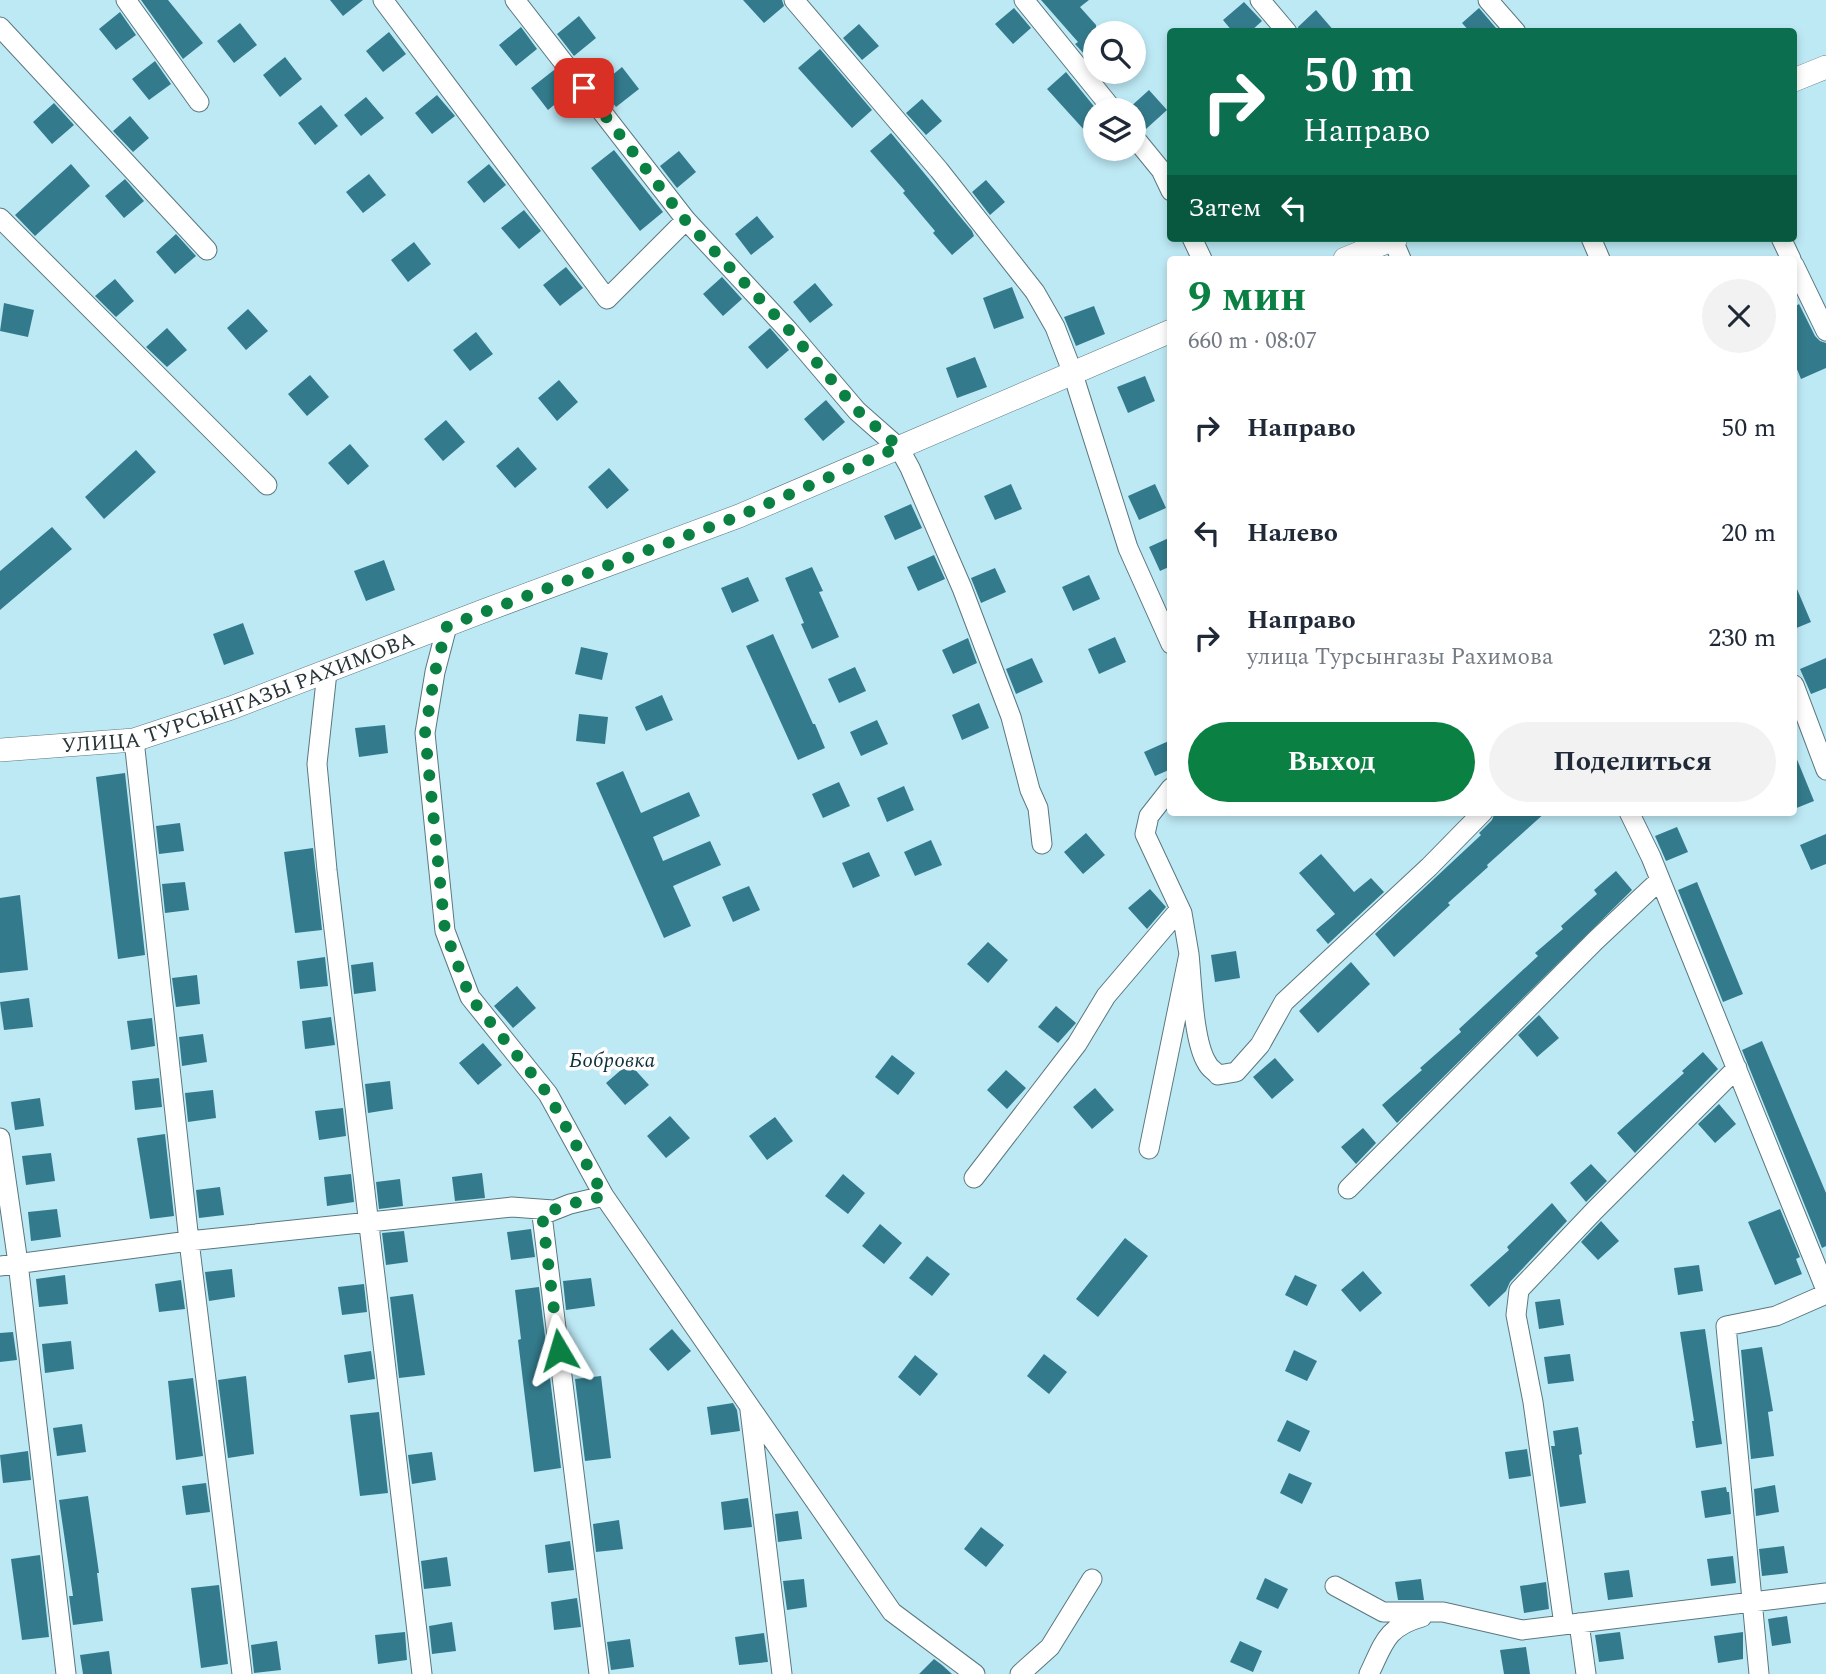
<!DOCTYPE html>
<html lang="ru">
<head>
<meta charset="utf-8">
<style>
  body { margin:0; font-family:Spectral,serif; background:#f2f2f3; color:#1f2937; height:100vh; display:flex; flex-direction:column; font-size:26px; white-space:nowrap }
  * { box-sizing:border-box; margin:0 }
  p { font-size:23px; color:#747a83 }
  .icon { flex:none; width:38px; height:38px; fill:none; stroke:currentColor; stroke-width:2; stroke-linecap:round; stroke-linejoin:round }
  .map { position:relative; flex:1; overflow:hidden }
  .panel { position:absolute; left:1167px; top:256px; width:630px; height:560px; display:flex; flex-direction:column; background:#fff; border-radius:7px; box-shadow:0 4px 10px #0003 }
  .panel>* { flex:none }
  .guide { position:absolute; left:1167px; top:28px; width:630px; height:214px; border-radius:7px; box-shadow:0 4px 10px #0003; background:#0b6e4f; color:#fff; overflow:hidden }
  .tools { position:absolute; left:1083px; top:21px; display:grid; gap:14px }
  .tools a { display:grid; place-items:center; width:63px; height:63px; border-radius:50%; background:#fff; box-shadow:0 4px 10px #0003; font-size:35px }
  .pin { position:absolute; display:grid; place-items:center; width:60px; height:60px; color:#fff; margin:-30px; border-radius:14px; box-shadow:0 4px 10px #0006 }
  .me { position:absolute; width:77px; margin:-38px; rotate:353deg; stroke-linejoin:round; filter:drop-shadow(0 0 5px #0008) }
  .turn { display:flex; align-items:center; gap:24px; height:147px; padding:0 21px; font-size:32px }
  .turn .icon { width:91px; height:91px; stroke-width:2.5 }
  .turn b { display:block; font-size:49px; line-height:60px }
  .then { display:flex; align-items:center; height:66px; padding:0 21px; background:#0003; gap:14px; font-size:26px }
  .round { display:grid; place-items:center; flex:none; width:74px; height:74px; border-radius:37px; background:#f2f2f3 }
  .overview { display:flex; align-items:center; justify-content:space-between; height:119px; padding:0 21px }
  h1 { font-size:42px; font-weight:700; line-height:52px; color:#0b8043 }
  .primary-button { display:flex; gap:14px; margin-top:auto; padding:14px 21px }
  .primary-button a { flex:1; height:80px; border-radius:42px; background:#0b8043; color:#fff; font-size:28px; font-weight:700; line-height:80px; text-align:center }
  .primary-button a+a { background:#f2f2f3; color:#1f2937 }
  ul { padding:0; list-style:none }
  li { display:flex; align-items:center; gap:21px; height:105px; padding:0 21px }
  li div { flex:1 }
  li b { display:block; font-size:26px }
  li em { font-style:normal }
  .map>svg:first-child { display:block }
  .green { fill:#bde9f5; fill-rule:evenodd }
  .building { fill:#337b8c }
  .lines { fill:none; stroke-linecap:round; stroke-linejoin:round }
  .minor-casing { stroke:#5a777f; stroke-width:21 }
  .tertiary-casing { stroke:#5a777f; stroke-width:24 }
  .minor { stroke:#fff; stroke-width:19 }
  .tertiary { stroke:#fff; stroke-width:23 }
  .route { stroke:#0b8043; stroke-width:12; stroke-dasharray:0 21.6 }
  .labels { text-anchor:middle; stroke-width:7; stroke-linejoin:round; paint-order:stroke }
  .street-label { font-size:21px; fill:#283438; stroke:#fff }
  .park-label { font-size:21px; font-style:italic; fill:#0d3139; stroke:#fff }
</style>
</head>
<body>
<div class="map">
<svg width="1826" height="1674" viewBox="0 0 1826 1674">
  <rect width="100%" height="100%" fill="#effcff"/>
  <!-- green -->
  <path class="green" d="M0,0H1826V1674H0ZM1171,32H1794V238H1171ZM1096,33H1134V72H1096ZM1096,110H1134V149H1096ZM1171,259H1794V812H1171Z"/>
  <!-- building -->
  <path class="building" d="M141,0H168L203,43L183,59Z
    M330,0H363L343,16Z
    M743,0H782L784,6L764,23Z
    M1041,0H1089L1080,7L1096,25V67L1075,44L1078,42Z
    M1244,2L1262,21L1250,32H1233L1223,20Z
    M1014,8L1031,28L1013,44L995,24Z
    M1479,8L1496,28L1492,32H1470L1462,23Z
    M1316,10L1335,32H1299L1298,27Z
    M120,12L136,35L116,50L99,29Z
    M579,16L596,38L574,56L557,34Z
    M240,23L257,45L234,63L217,41Z
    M859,24L879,46L862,60L843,38Z
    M521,27L537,49L516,66L499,45Z
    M389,32L406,54L383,72L366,51Z
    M820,49L872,110L852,128L798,68Z
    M285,57L302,79L280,97L263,75Z
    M155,61L171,84L149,100L132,79Z
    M622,67L639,89L616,107L599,86Z
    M554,70L570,92L548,110L531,88Z
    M1066,72L1097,110H1096V143L1047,89Z
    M1149,90L1167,110L1146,129L1134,116V110L1128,109Z
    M437,95L455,116L432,134L415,113Z
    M366,97L384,118L361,136L344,115Z
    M922,99L942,121L926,135L906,113Z
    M54,103L74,125L52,144L33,122Z
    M321,105L338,126L315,145L298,123Z
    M130,116L149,138L133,152L113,131Z
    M891,133L972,231L974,236L952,255L933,233L935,231L903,193L905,191L870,151Z
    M614,150L663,212L640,231L591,168Z
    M679,151L696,172L677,188L660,166Z
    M71,164L90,186L35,236L15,215Z
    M489,164L506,185L484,203L467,182Z
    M369,174L386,195L363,213L346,192Z
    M125,179L144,201L124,218L105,196Z
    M986,180L1005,202L990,215L972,192Z
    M524,210L541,231L519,249L501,228Z
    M757,216L774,237L751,255L735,234Z
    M176,234L196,256L175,274L156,252Z
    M414,242L431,264L408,282L391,260Z
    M566,267L583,288L560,306L543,285Z
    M722,277L742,299L723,316L703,294Z
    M115,279L134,301L116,317L95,296Z
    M815,283L833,305L810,323L793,302Z
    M1012,287L1024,318L994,329L983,298Z
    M4,303L34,310L28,337L0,331Z
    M1799,304L1815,336L1820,341L1826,343V368L1801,379L1794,362V307Z
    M1094,306L1105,334L1076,346L1064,317Z
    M248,309L268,331L246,350L227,328Z
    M167,328L187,350L167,367L146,347Z
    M770,328L789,350L767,369L748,347Z
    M476,332L493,354L470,371L453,350Z
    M975,357L987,387L957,398L946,368Z
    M310,375L329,397L307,416L288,394Z
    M1145,376L1155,401L1128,413L1117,387Z
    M559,380L578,402L557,421L538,398Z
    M826,400L845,422L823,441L804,419Z
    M446,420L465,442L443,461L424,439Z
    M350,444L369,466L348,485L328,463Z
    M518,447L537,469L515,488L496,466Z
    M136,450L156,472L104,519L85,497Z
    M609,468L629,490L607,509L588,487Z
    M1011,484L1022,509L995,520L984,496Z
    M1155,484L1166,508L1139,520L1128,496Z
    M911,504L922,528L895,540L884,516Z
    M52,527L72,549L0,610V571Z
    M1171,537V566L1160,571L1149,547Z
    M934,555L945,579L918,591L907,567Z
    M384,560L395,590L366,601L354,571Z
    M812,567L823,591L819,592L839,637L812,649L801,624L804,623L785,578Z
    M995,568L1006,592L981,603L971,578Z
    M1089,575L1100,599L1073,611L1062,587Z
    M748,577L759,601L732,613L721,588Z
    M1794,582L1811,622L1794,629Z
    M243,623L254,654L224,665L213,634Z
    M773,634L813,724H815L825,748L798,760L746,646Z
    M1115,637L1126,662L1099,674L1088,649Z
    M968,638L977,663L953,674L942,650Z
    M581,647L608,653L602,680L575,674Z
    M1032,658L1043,682L1016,694L1006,669Z
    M1826,658V688L1811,694L1800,669Z
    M855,667L866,691L839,703L828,679Z
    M662,695L673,720L646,731L635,707Z
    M979,703L989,728L962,740L952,715Z
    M579,714L608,717L605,744L576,741Z
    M877,720L888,744L861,756L850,732Z
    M385,725L388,753L359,757L355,728Z
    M1171,740V769L1155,776L1144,752Z
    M1794,752L1814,801L1794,809Z
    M623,771L641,813L689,792L700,816L653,837L663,861L710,841L721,865L673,886L691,926L664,938L596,783Z
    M125,773L145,955L118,959L96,777Z
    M839,782L850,806L823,818L812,794Z
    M904,786L914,810L887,822L877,798Z
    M1495,812H1546L1487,865L1488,867L1448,903L1450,905L1394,957L1375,934L1481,835L1479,833L1492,820Z
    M180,823L184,851L159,854L156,826Z
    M1677,827L1688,852L1666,861L1655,836Z
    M1086,833L1105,855L1083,874L1064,852Z
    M1826,834V864L1811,870L1800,845Z
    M931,840L942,865L915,876L904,852Z
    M313,848L322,930L295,933L284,852Z
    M869,852L880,876L853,888L842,863Z
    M1321,854L1354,892L1371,878L1384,892L1328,944L1316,930L1335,914L1299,873Z
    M1616,871L1632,890L1397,1123L1382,1105L1422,1070L1420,1068L1461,1032L1459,1029L1538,956L1535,953L1563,929L1561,926L1597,894L1594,890Z
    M185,882L189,910L165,913L162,884Z
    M1697,882L1743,994L1723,1002L1678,890Z
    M749,886L760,910L733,922L722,897Z
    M1150,889L1166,907L1147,929L1128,908Z
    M20,895L28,970L0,973V898Z
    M988,942L1008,960L988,983L967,964Z
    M1236,951L1240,978L1215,982L1211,955Z
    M325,957L328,986L300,989L297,961Z
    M373,962L376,991L354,994L351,965Z
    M1351,962L1370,984L1318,1033L1299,1011Z
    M197,975L200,1004L176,1007L172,978Z
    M517,986L536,1008L513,1028L494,1006Z
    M29,998L33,1027L4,1030L0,1002Z
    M1056,1006L1076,1023L1058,1043L1038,1027Z
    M1539,1015L1559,1038L1537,1057L1518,1035Z
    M331,1017L335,1045L305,1049L302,1021Z
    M152,1018L155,1046L131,1050L127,1021Z
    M203,1034L207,1062L182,1066L179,1037Z
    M1762,1041L1826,1193V1246L1822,1248L1742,1050Z
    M483,1043L502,1065L478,1085L459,1063Z
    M1703,1052L1718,1069L1635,1153L1617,1133L1684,1073L1682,1071Z
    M892,1055L915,1073L898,1095L875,1077Z
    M1275,1058L1294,1080L1272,1099L1253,1077Z
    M629,1063L649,1085L625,1105L606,1083Z
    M1006,1070L1026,1088L1007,1109L987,1090Z
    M159,1078L162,1107L135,1110L132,1081Z
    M390,1081L393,1109L368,1113L365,1084Z
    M1095,1088L1114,1110L1092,1129L1073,1107Z
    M213,1090L216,1118L188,1122L185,1093Z
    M40,1098L44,1126L15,1130L11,1102Z
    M1719,1104L1736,1124L1715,1143L1698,1124Z
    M343,1108L346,1136L319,1140L315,1111Z
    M670,1116L690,1138L666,1158L647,1136Z
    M775,1117L793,1141L767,1160L749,1136Z
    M1363,1128L1376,1143L1356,1164L1341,1147Z
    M165,1134L174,1216L150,1219L137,1138Z
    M51,1153L55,1181L26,1185L22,1156Z
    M1591,1164L1607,1181L1586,1202L1570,1183Z
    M482,1173L485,1198L455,1201L452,1177Z
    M351,1174L354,1202L327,1206L324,1177Z
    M843,1174L865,1193L848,1214L825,1196Z
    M400,1179L403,1206L379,1209L376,1182Z
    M220,1187L224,1215L199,1218L196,1190Z
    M1552,1203L1567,1221L1510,1282L1506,1291L1489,1307L1470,1285L1509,1250L1507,1247Z
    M57,1209L61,1237L31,1241L28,1212Z
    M1780,1209L1800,1257L1796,1259L1802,1274L1775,1285L1748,1222Z
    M1601,1221L1619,1241L1598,1260L1581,1242Z
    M880,1224L902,1243L884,1264L862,1246Z
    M531,1229L535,1257L511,1260L507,1232Z
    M404,1231L408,1262L386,1265L382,1233Z
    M1125,1238L1148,1256L1098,1317L1076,1299Z
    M927,1256L950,1274L932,1296L909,1278Z
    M1699,1265L1703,1291L1678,1295L1674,1268Z
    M232,1269L235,1297L209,1301L205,1272Z
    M1363,1271L1382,1293L1360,1312L1341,1290Z
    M65,1275L68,1304L39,1307L36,1279Z
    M1295,1275L1317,1285L1307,1306L1285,1295Z
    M591,1278L595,1306L566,1310L563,1281Z
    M181,1280L185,1309L159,1312L155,1284Z
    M364,1284L367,1312L342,1315L338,1287Z
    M539,1287L561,1468L534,1472L518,1340L521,1339L515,1290Z
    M413,1294L425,1375L399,1378L390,1297Z
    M1560,1299L1564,1325L1539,1329L1535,1302Z
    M672,1329L691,1351L668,1371L649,1349Z
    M1705,1329L1722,1444L1696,1448L1692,1421H1694L1680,1332Z
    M13,1332L17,1360L0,1362V1333Z
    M71,1341L74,1369L45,1373L42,1344Z
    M1762,1347L1773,1411L1768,1412L1774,1456L1751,1459L1741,1350Z
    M1294,1350L1317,1361L1307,1381L1285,1371Z
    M371,1351L375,1379L348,1383L344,1355Z
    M1044,1354L1067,1372L1049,1394L1027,1376Z
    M1570,1354L1574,1381L1548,1384L1544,1357Z
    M915,1355L938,1374L920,1396L898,1377Z
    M246,1376L254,1454L228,1458L218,1380Z
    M601,1376L611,1458L585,1461L575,1379Z
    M193,1378L203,1456L176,1460L168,1381Z
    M733,1403L737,1410L740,1431L711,1435L707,1407Z
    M379,1412L388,1493L360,1496L350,1415Z
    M1287,1420L1310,1431L1300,1452L1277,1441Z
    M82,1424L86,1452L57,1456L53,1428Z
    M1578,1427L1582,1454L1579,1455L1586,1503L1560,1507L1551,1446H1555L1553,1431Z
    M1527,1449L1531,1476L1509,1479L1505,1452Z
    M28,1451L31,1480L3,1483L0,1455Z
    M432,1452L436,1480L412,1484L408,1455Z
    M1289,1473L1312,1483L1302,1504L1280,1493Z
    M206,1483L210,1512L186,1515L182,1486Z
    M1775,1485L1779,1512L1756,1516L1754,1489Z
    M1726,1487L1727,1492H1729L1731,1514L1705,1518L1701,1491Z
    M88,1496L99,1573H97L103,1621L73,1625L69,1596H73L59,1500Z
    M748,1498L752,1527L724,1530L721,1502Z
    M798,1511L802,1539L778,1542L775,1514Z
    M619,1520L623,1549L596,1552L593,1524Z
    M981,1527L1004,1545L986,1567L964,1549Z
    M570,1541L574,1570L548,1573L545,1545Z
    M1784,1546L1788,1573L1762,1576L1759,1549Z
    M40,1555L49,1637L22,1640L11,1559Z
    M1733,1556L1736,1583L1711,1586L1707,1559Z
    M447,1557L451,1586L424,1589L421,1561Z
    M1629,1570L1633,1597L1608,1600L1604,1573Z
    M1265,1578L1288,1589L1278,1609L1256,1599Z
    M804,1579L807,1607L787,1610L783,1581Z
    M1421,1579L1424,1600H1398L1395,1582Z
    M1546,1582L1549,1609L1524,1613L1520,1586Z
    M219,1585L228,1664L201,1668L191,1588Z
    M577,1598L581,1627L554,1630L551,1602Z
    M1787,1616L1791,1643L1772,1646L1768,1619Z
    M452,1622L456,1651L432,1654L429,1626Z
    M405,1632L407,1660L378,1664L375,1635Z
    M1620,1632L1624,1659L1599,1662L1595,1635Z
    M1743,1632V1659L1718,1663L1714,1636Z
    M764,1633L768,1662L739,1665L735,1637Z
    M630,1639L634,1667L611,1670L607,1642Z
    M277,1641L281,1670L254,1673L251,1645Z
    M1240,1641L1262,1651L1253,1672L1230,1662Z
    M1526,1647L1530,1674H1504L1500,1650Z
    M109,1651L112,1674H83L80,1655Z
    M934,1659L942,1665L952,1674H919Z"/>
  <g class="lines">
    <!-- minor casing -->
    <g class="minor-casing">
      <path id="minor" d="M126,0L199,102
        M383,0L607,299L686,220
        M515,0L686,220L788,330L857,411L899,448L910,468L962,588L1011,717L1030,790L1038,808L1042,844
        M794,0L939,170L1035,292L1055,327L1072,371L1128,548L1171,644
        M1024,0L1113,110
        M1260,0L1287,32
        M1488,0L1516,32
        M0,27L207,250
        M1134,137L1161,170L1171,191
        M0,218L267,485
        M1192,238L1202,259
        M1392,238L1401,259
        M1591,238L1600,259
        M1781,238L1791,259
        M1794,265L1826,331
        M447,626L435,672L425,733L445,931L470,997L548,1094L604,1196L892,1612L975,1674
        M327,672L317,764L327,870L422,1674
        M1794,685L1826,770
        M134,740L189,1241L242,1674
        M1629,812L1651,857L1826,1290
        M1189,954C1192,982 1193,1041 1207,1063C1209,1068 1215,1071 1218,1075L1236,1072L1260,1045L1284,1002L1429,867L1483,812
        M0,1138L18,1263L66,1674
        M1149,1149L1189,954L1182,913L1145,834L1149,816L1171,788
        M974,1178L1077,1044L1106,996L1180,909
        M1348,1189L1596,940L1660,880
        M0,1266L189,1241L512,1207L553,1210
        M750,1410L782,1674
        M1335,1586L1383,1612H1443L1522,1630L1826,1593
        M1579,1623L1586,1674
        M1564,1625L1533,1402L1516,1315L1519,1290L1595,1210L1737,1068
        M599,1674L542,1215L570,1204L604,1196
        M1020,1674L1050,1647L1092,1579
        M1369,1674C1384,1643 1386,1627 1422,1617
        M1759,1674L1726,1326L1776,1316L1826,1294"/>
    </g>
    <!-- tertiary casing -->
    <g class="tertiary-casing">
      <g id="tertiary">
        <path d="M1794,80L1826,67"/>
        <path d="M1345,259L1396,238"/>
        <path id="s1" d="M0,750L134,740L231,708L486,610L739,516L1171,331"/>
      </g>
    </g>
    <!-- minor -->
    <use href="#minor" class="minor"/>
    <!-- tertiary -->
    <use href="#tertiary" class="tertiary"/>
  </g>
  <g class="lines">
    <!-- route -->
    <path class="route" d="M559,1350L542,1214L570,1204L604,1196L548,1094L470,997L445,931L425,733L435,672L447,626L739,516L899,447L858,411L789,330L685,220L584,88"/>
  </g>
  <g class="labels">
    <!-- street labels -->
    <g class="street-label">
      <text dy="7" stroke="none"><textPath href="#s1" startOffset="247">УЛИЦА ТУРСЫНГАЗЫ РАХИМОВА</textPath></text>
    </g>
    <!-- park labels -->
    <g class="park-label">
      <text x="612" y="1067">Бобровка</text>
    </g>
  </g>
</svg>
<div class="tools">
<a><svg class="icon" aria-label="search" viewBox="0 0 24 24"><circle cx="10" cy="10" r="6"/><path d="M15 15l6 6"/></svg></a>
<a><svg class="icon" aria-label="layers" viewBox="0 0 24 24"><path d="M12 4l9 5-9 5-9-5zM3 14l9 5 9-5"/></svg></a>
</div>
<div class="pin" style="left:584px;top:88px;background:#d93025"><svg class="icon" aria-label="arrive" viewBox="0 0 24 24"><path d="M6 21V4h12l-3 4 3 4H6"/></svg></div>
<svg class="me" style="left:559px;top:1350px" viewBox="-20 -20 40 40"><path d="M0-17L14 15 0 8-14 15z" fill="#0b8043" stroke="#fff" stroke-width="4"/></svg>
<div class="guide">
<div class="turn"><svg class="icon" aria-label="right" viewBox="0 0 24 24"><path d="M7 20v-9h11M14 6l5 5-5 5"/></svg><div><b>50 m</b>Направо</div></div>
<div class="then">Затем<svg class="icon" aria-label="left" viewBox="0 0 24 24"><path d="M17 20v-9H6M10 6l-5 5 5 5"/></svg></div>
</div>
<section class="panel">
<div class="overview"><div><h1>9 мин</h1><p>660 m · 08:07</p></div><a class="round"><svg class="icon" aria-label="close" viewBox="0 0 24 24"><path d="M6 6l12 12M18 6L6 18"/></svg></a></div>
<ul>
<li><svg class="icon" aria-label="right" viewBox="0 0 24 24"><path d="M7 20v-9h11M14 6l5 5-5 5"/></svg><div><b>Направо</b></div><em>50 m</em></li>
<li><svg class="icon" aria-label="left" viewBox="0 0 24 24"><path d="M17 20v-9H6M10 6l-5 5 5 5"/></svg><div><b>Налево</b></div><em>20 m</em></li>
<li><svg class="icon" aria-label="right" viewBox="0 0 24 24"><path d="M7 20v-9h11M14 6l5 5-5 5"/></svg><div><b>Направо</b><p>улица Турсынгазы Рахимова</p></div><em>230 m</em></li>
</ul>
<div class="primary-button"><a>Выход</a><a>Поделиться</a></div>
</section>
</div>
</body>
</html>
